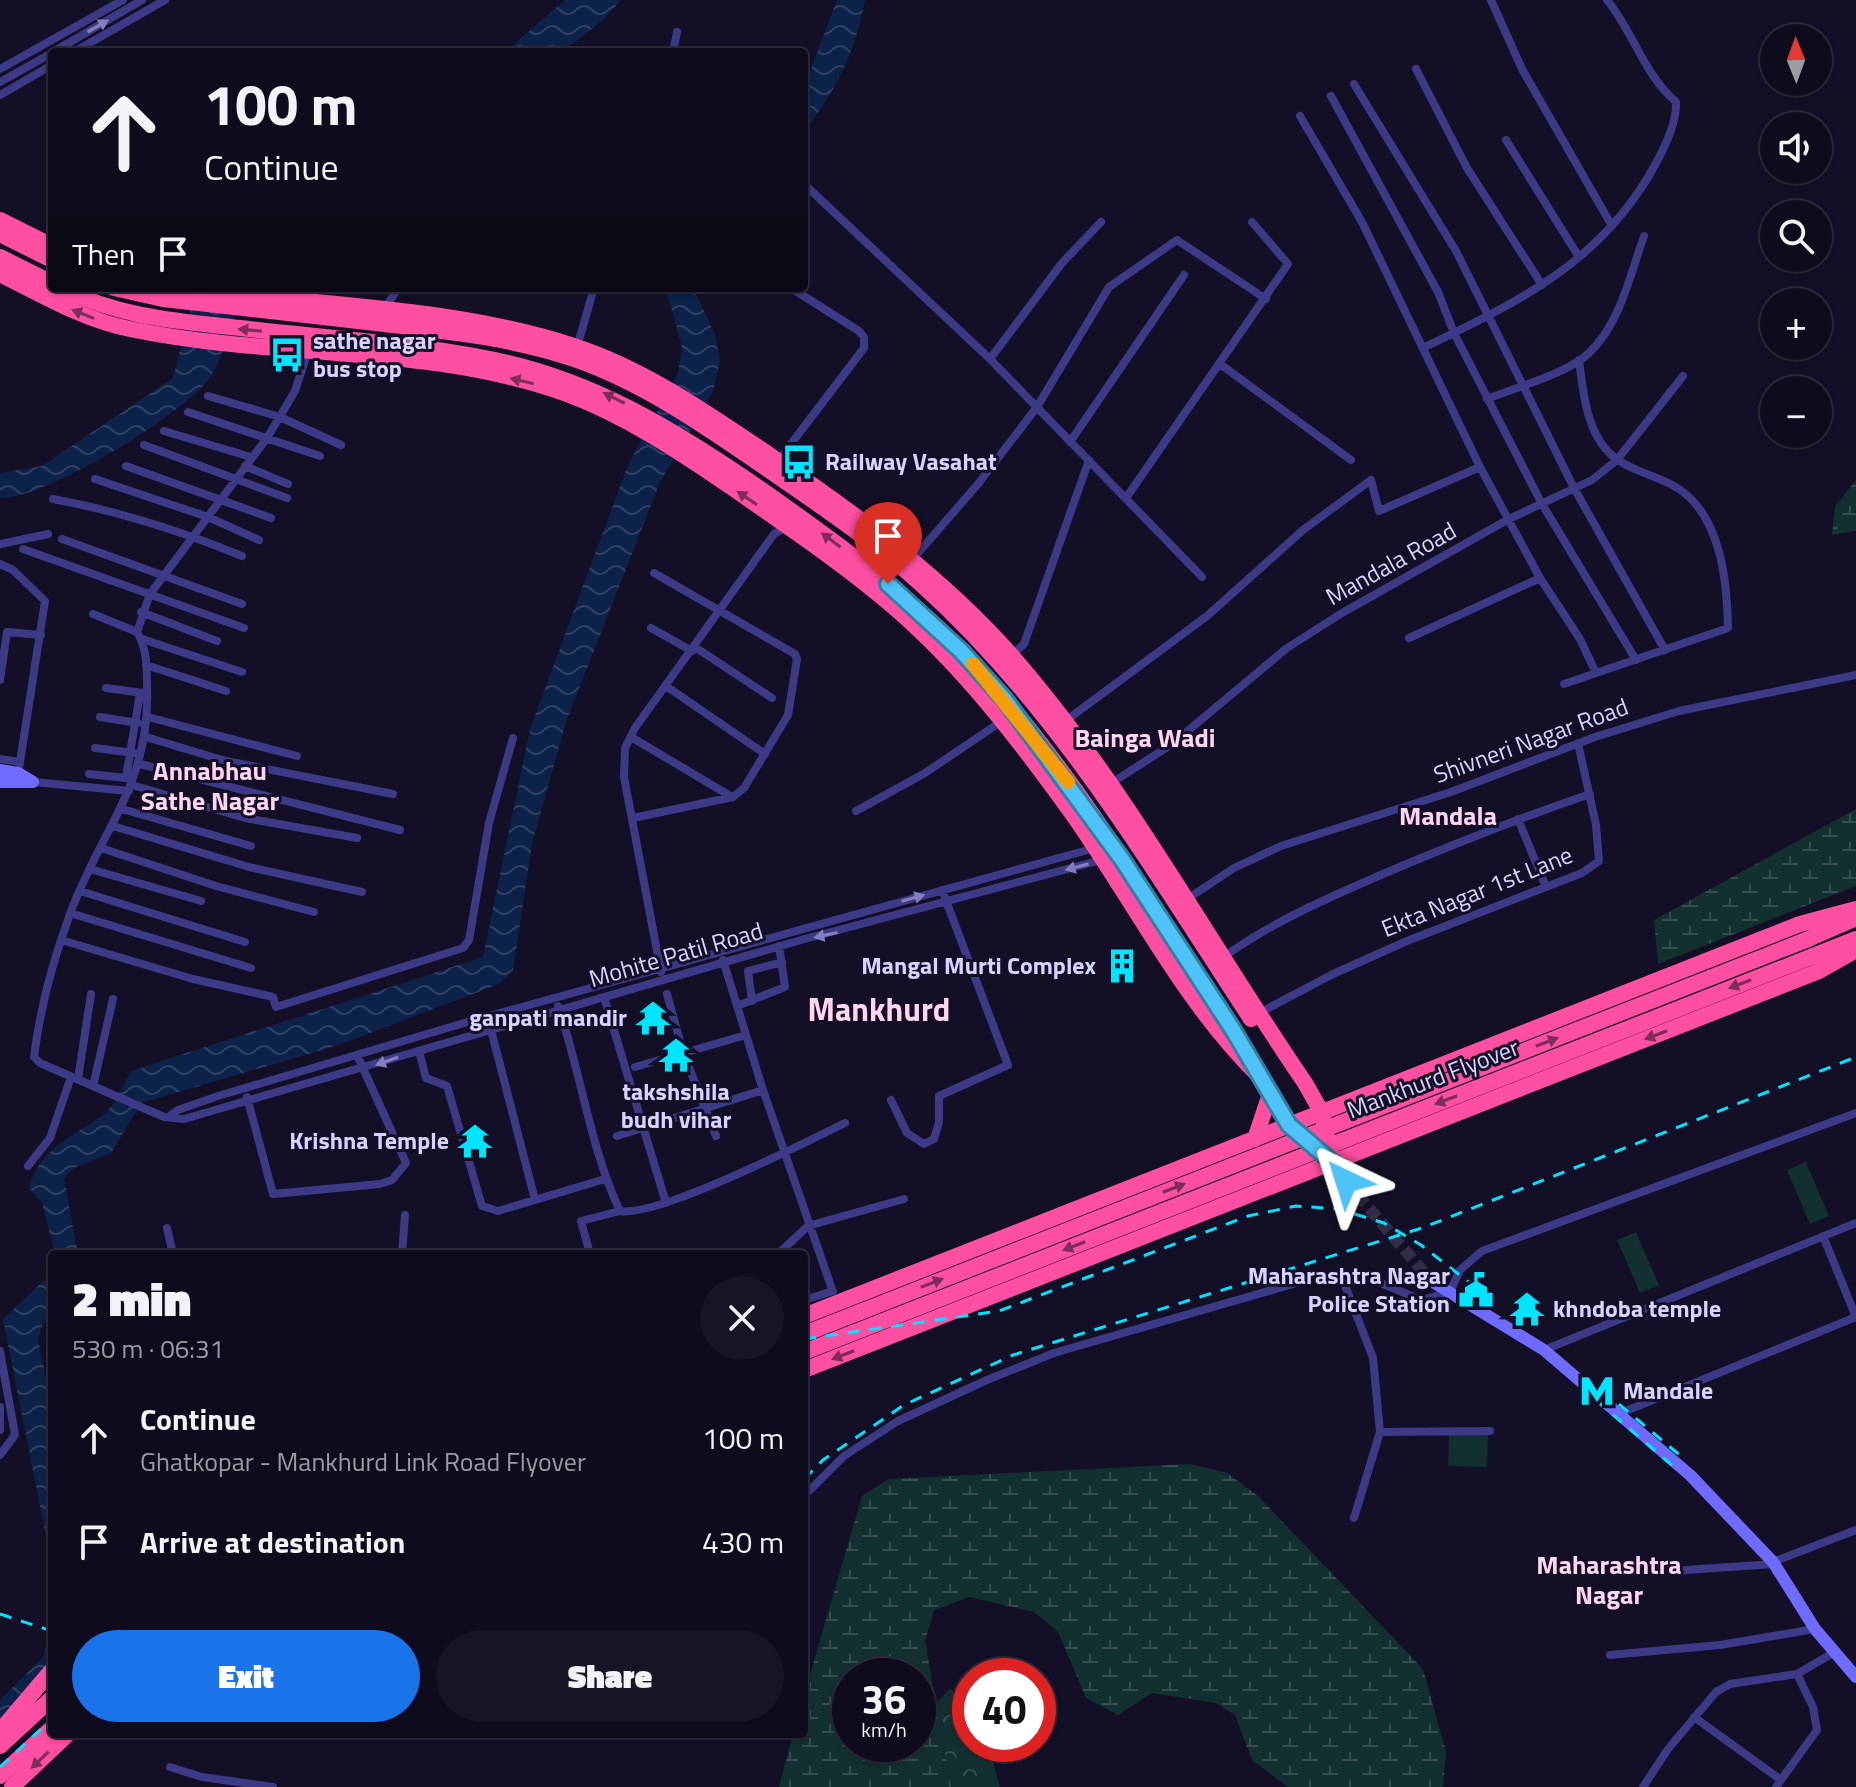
<!DOCTYPE html>
<html lang="en">
<head>
<meta charset="utf-8">
<style>
  body { margin:0; font-family:"Titillium Web",sans-serif; background:#171425; color:#f1f3f6; height:100vh; display:flex; flex-direction:column; font-size:30px; white-space:nowrap }
  * { box-sizing:border-box; margin:0 }
  p { font-size:26px; color:#9b9ba3 }
  .icon { flex:none; width:44px; height:44px; fill:none; stroke:currentColor; stroke-width:2; stroke-linecap:round; stroke-linejoin:round }
  .map { position:relative; flex:1; overflow:hidden }
  .side { position:absolute; left:48px; top:1250px; width:760px; height:488px; display:flex; flex-direction:column; background:#0e0b1c; border-radius:8px; box-shadow:0 2px 6px #0004,0 0 0 2px #2e2b3b }
  .side>* { flex:none }
  .hud { position:absolute; left:48px; top:48px; width:760px; height:244px; border-radius:8px; box-shadow:0 2px 6px #0004,0 0 0 2px #2e2b3b; background:#0e0b1c; color:#f1f3f6; overflow:hidden }
  .needle { width:52px; rotate:359deg }
  .fabs { position:absolute; left:1760px; top:24px; display:grid; gap:16px }
  .fabs a { display:grid; place-items:center; width:72px; height:72px; border-radius:50%; background:#0e0b1c; box-shadow:0 2px 6px #0004,0 0 0 2px #2e2b3b; font-size:40px }
  .speed { position:absolute; left:832px; top:1658px; display:flex; gap:16px; font-size:40px; font-weight:700; text-align:center }
  .speed>* { display:grid; place-content:center; width:104px; height:104px; border-radius:50%; background:#0e0b1c; box-shadow:0 2px 6px #0004,0 0 0 2px #2e2b3b; line-height:1 }
  .speed small { font-size:20px; font-weight:400 }
  .speed .limit { border:12px solid #d22; background:#fff; color:#111 }
  .pin { position:absolute; display:grid; place-items:center; width:68px; height:68px; color:#fff; margin:-82px -34px; border-radius:50% 50% 50% 0; rotate:-45deg; box-shadow:0 0 8px #0007 }
  .pin .icon { rotate:45deg }
  .me { position:absolute; width:88px; margin:-44px; rotate:319deg; stroke-linejoin:round; filter:drop-shadow(0 0 6px #0008) }
  .turn { display:flex; align-items:center; gap:28px; height:168px; padding:0 24px; font-size:36px }
  .turn .icon { width:104px; height:104px; stroke-width:2.5 }
  .turn b { display:block; font-size:56px; line-height:68px }
  .then { display:flex; align-items:center; height:76px; padding:0 24px; background:#0003; gap:16px; font-size:30px }
  .round { display:grid; place-items:center; flex:none; width:84px; height:84px; border-radius:42px; background:#171425 }
  .summary { display:flex; align-items:center; justify-content:space-between; height:136px; padding:0 24px }
  h1 { font-size:48px; font-weight:800; line-height:60px }
  .cta { display:flex; gap:16px; margin-top:auto; padding:16px 24px }
  .cta a { flex:1; height:92px; border-radius:48px; background:#1a73e8; color:#fff; font-size:32px; font-weight:800; line-height:92px; text-align:center }
  .cta a+a { background:#171425; color:#f1f3f6 }
  ul { padding:0; list-style:none }
  li { display:flex; align-items:center; gap:24px; height:104px; padding:0 24px }
  li div { flex:1 }
  li b { display:block; font-size:30px }
  li em { font-style:normal }
  .map>svg:first-child { display:block }
  .green { fill:#12302f }
  .forest { fill:url(#forest-crowns) }
  .wetland { fill:url(#wetland-marsh); fill-rule:evenodd }
  .water { fill:url(#water-waves) }
  .lines { fill:none; stroke-linecap:round; stroke-linejoin:round }
  .secondary-tunnel { stroke:#312d47; stroke-width:12; stroke-dasharray:12 6; stroke-linecap:butt }
  .street { stroke:#3d3a85; stroke-width:8 }
  .secondary { stroke:#6f6bff; stroke-width:12 }
  .highway { stroke:#ff4fa3; stroke-width:16 }
  .rail { stroke:#00e5ff; stroke-width:3; stroke-dasharray:12 10; stroke-linecap:butt }
  .highway-bridge { stroke:#ff4fa3; stroke-width:16 }
  .oneway { fill:#837fbc }
  .oneway2 { fill:#7d2c5e }
  .route-casing { stroke:#337fa1; stroke-width:20 }
  .route { stroke:#4fc3f7; stroke-width:14 }
  .slow { stroke:#f59e0b; stroke-width:14 }
  .labels { text-anchor:middle; stroke-width:6; stroke-linejoin:round; paint-order:stroke }
  .poi-label { font-size:24px; font-weight:bold; fill:#d9d4ff; stroke:#130f26; text-anchor:start }
  .street-label { font-size:24px; fill:#d9d4ff; stroke:#130f26 }
  .neighbourhood-label { font-size:26px; font-weight:bold; fill:#ffd6f0; stroke:#130f26 }
  .district-label { font-size:32px; font-weight:bold; fill:#ffd6f0; stroke:#130f26 }
</style>
</head>
<body>
<div class="map">
<svg width="1856" height="1787" viewBox="0 0 1856 1787">
  <defs>
    <pattern id="forest-crowns" width="20" height="18" patternUnits="userSpaceOnUse" patternTransform="scale(2)"><rect width="20" height="18" fill="#12302f"/><path d="M2 6a3 3 0 1 1 6 0M12 15a3 3 0 1 1 6 0" fill="none" stroke="#344d4e"/></pattern>
    <pattern id="wetland-marsh" width="20" height="14" patternUnits="userSpaceOnUse" patternTransform="scale(2)"><rect width="20" height="14" fill="#12302f"/><path d="M1 5h8M5 5V1M11 12h8M15 12V8" fill="none" stroke="#344d4e"/></pattern>
    <pattern id="water-waves" width="16" height="10" patternUnits="userSpaceOnUse" patternTransform="scale(2)"><rect width="16" height="10" fill="#0c2248"/><path d="M0 5q4-4 8 0t8 0" fill="none" stroke="#2f4163"/></pattern>
  </defs>
  <rect width="100%" height="100%" fill="#130f26"/>
  <!-- green -->
  <path class="green" d="M1806,1162L1829,1216L1810,1224L1787,1170Z
    M1636,1232L1659,1285L1640,1293L1617,1240Z
    M1449,1434L1488,1435L1487,1467L1448,1466Z"/>
  <!-- forest -->
  <path class="forest" d="M950,1689L970,1701V1744H988L1000,1787H940L936,1703Z"/>
  <!-- wetland -->
  <path class="wetland" d="M1856,480V531L1832,535L1835,506Z
    M1856,809V886L1658,964L1654,920Z
    M1190,1464L1227,1473L1258,1496L1423,1669L1446,1752L1443,1787H1288L1252,1760L1235,1715L1216,1703L1152,1693L1118,1715L1086,1698L1058,1632L1034,1612L969,1597L934,1610L925,1641L951,1787H779L793,1734H804V1695L862,1496L889,1479ZM850,1676H918V1744H850Z"/>
  <!-- water -->
  <path class="water" d="M565,0H621L603,20L562,52H505Z
    M837,0H865C856,50 836,92 804,131V87Z
    M196,288H244C234,313 224,359 209,379C182,415 44,500 0,498V473L42,466L173,378Z
    M666,288H693L715,334L720,361L713,392L660,482L566,722L532,844L513,970L499,984L339,1045L141,1103L111,1153L74,1168L64,1178L78,1254H55L42,1203L29,1188C39,1149 74,1136 104,1114C116,1105 124,1083 131,1071L483,957L530,729L628,465L678,373L682,348Z
    M52,1273V1314L43,1323L38,1339L52,1409V1566L3,1319Z
    M52,1624V1673L0,1724V1700L43,1657Z"/>
  <g class="lines">
    <!-- secondary-tunnel -->
    <path class="secondary-tunnel" d="M1346,1181L1431,1281"/>
    <!-- street -->
    <path class="street" d="M1491,0L1522,69L1612,226
      M53,52L142,0
      M74,52L165,0
      M673,52L677,32
      M0,69L123,0
      M1416,69L1467,168L1542,285
      M0,82L52,53
      M1354,84L1456,251L1574,488L1665,650
      M0,95L52,65
      M1331,96L1438,292L1454,333L1542,504L1636,660
      M1300,116L1362,222L1480,467L1540,578L1580,639L1596,673
      M1506,140L1579,257
      M804,184L990,359L1202,577
      M385,307L399,288
      M577,347L594,288
      M1425,347C1520,301 1602,262 1655,165C1665,147 1677,123 1676,102C1643,73 1634,33 1607,0
      M308,351L295,391L267,438L150,594L137,632C147,649 147,667 147,686C151,784 101,829 70,914C53,960 40,1009 34,1057L40,1063L164,1117L184,1119L801,940L1105,859
      M990,359L1062,263L1101,222
      M1220,364L1351,460
      M208,396L280,417L341,445
      M1487,399C1516,387 1567,374 1589,353C1620,324 1630,275 1644,236
      M188,412L320,456
      M164,431L251,457
      M1070,442L1184,275
      M144,445L287,498
      M778,461L864,348V337L859,331L791,288
      M126,466L271,518
      M245,466L288,484
      M95,479L208,517L259,540
      M1126,498L1288,264L1252,222
      M53,499C118,511 181,531 242,556
      M62,539L242,604
      M0,544L48,534
      M23,549L244,628
      M912,560L978,484L1037,407L1109,287L1177,240L1266,299
      M0,564L13,570L45,601L18,775
      M141,612L217,641
      M93,614L137,632
      M651,628L692,651
      M1409,638L1540,578
      M142,639L242,672
      M695,647L772,698
      M1012,655L1024,644L1089,460
      M146,665L226,691
      M0,680L7,632L41,635
      M1564,684L1728,628C1727,581 1721,517 1679,489C1660,476 1636,473 1618,460C1587,440 1583,392 1579,360
      M666,686L765,754
      M106,688L143,693
      M100,717L138,723
      M148,717L297,756
      M1064,722L1207,616L1303,530L1371,480L1379,511L1480,467
      M146,737L226,761L393,794
      M631,737L732,797
      M95,748L134,753
      M0,759L20,762
      M140,764L400,830
      M89,774L126,778L140,693
      M33,782L129,791
      M1110,784L1172,744L1287,648L1342,613L1509,519L1592,480L1617,460L1683,376
      M132,785L245,818L357,838
      M122,809L251,846
      M856,811L925,773L1002,721
      M633,818L733,797L744,788L788,715L797,659L795,654L654,573
      M1518,819L1546,887
      M113,826L249,867L362,892
      M101,848L216,886L314,912
      M90,869L201,901
      M80,891L245,942
      M1187,899L1234,868L1281,846L1451,792L1595,737L1679,711L1856,675
      M70,913L251,968
      M61,940L193,979L273,997L276,1007L463,948L469,940L489,823L513,738
      M1225,956C1274,921 1328,898 1383,874C1451,845 1520,818 1590,794
      M723,960L763,1090L832,1289
      M661,972L624,777L625,748L635,728L774,534L786,527
      M667,994L683,1052L716,1136
      M604,997L666,1203
      M752,1001L748,971L782,962
      M558,1006C581,1072 590,1148 620,1211C657,1218 804,1143 845,1123
      M737,1006L785,987L779,946
      M1261,1012L1333,974L1407,941L1582,873L1599,861L1596,825L1578,743
      M490,1026L535,1200
      M419,1051L426,1078L447,1086L482,1206L498,1211L605,1179
      M635,1067L746,1035
      M78,1079L91,994
      M93,1086L113,999
      M247,1097L273,1194L380,1184L392,1180L406,1163L357,1055
      M891,1100L907,1133L924,1144L934,1139L939,1122V1096L1008,1065L942,890
      M168,1117L178,1110L218,1096L464,1023L1095,848
      M617,1136L763,1090
      M28,1166L50,1138L71,1077
      M167,1228L173,1254
      M1823,1236L1856,1317
      M402,1254L405,1215
      M590,1254L581,1221L620,1211
      M778,1254L808,1226L904,1199
      M1341,1275L1373,1358L1380,1432L1354,1518
      M804,1300L833,1291
      M1544,1350L1856,1223
      M0,1351L15,1435L0,1455
      M0,1407V1430
      M1621,1413L1856,1317
      M1380,1432L1490,1431
      M804,1496L844,1456L898,1421L987,1380L1054,1353L1324,1275H1362L1421,1300L1450,1292L1460,1270L1482,1251L1856,1113
      M1773,1562L1856,1530
      M1672,1571L1774,1564
      M1610,1655L1720,1645L1815,1629
      M1694,1717L1781,1780
      M170,1767L202,1777L273,1787
      M1643,1787L1668,1749L1716,1692L1730,1684L1797,1674L1833,1653
      M1776,1787L1817,1730L1813,1707L1797,1674"/>
    <!-- secondary -->
    <path class="secondary" d="M0,770L18,773L33,782
      M0,782H33
      M1332,1162L1346,1181
      M1431,1281L1544,1350L1690,1475L1773,1562L1815,1629L1856,1677"/>
    <!-- highway -->
    <path class="highway" d="M0,220L52,246
      M0,234L52,260
      M0,257L52,283
      M0,274C42,295 84,320 130,329C272,359 430,344 567,394C626,416 680,452 731,487C787,526 845,565 896,609C964,668 1019,740 1071,812C1133,899 1182,1000 1258,1075
      M184,288C311,305 452,306 574,346C645,369 709,414 771,456C857,515 942,577 1012,656C1126,787 1207,940 1305,1083L1322,1113L1332,1162
      M1806,940L1856,918
      M1813,956L1856,939
      M1233,1030L1289,1125L1328,1159
      M1255,1139L1269,1097
      M804,1316L1800,924L1856,909
      M804,1334L860,1312
      M804,1352L891,1318
      M804,1370L1819,971L1856,950
      M0,1731L52,1670
      M0,1746L52,1698
      M0,1776L52,1728
      M12,1787L68,1734"/>
    <!-- rail -->
    <path class="rail" d="M804,1339L999,1311L1248,1216L1296,1206L1338,1209L1384,1223L1421,1245L1501,1307
      M1602,1390L1682,1457
      M1596,1400L1673,1466
      M804,1479L823,1460L904,1405L1013,1355L1422,1228L1856,1057
      M0,1614L52,1631
      M0,1767L52,1719"/>
    <!-- highway-bridge -->
    <path class="highway-bridge" d="M62,288C118,317 178,321 240,328C325,338 411,343 495,360C592,380 671,428 752,483C826,535 901,588 964,653C1070,765 1149,902 1233,1030
      M114,288L163,299C234,307 305,315 376,323C442,331 510,337 574,359C641,382 702,424 760,464C815,502 872,540 921,584C1057,706 1152,868 1251,1019
      M860,1312L1806,940
      M891,1318L1813,956"/>
  </g>
  <!-- one-way arrows -->
  <defs><path id="oneway-solid" d="M-6-.8H1V-3.2L6.5 0L1 3.2V.8H-6Z" transform="scale(2)"/></defs>
  <g class="oneway">
    <use href="#oneway-solid" transform="translate(98 26) rotate(-30)"/>
    <use href="#oneway-solid" transform="translate(1077 867) rotate(165)"/>
    <use href="#oneway-solid" transform="translate(913 898) rotate(-16)"/>
    <use href="#oneway-solid" transform="translate(826 935) rotate(168)"/>
    <use href="#oneway-solid" transform="translate(387 1061) rotate(160)"/>
  </g>
  <g class="oneway2">
    <use href="#oneway-solid" transform="translate(83 314) rotate(-158)"/>
    <use href="#oneway-solid" transform="translate(250 330) rotate(-174)"/>
    <use href="#oneway-solid" transform="translate(522 381) rotate(-167)"/>
    <use href="#oneway-solid" transform="translate(614 398) rotate(-154)"/>
    <use href="#oneway-solid" transform="translate(747 498) rotate(-146)"/>
    <use href="#oneway-solid" transform="translate(831 540) rotate(-143)"/>
    <use href="#oneway-solid" transform="translate(1740 984) rotate(159)"/>
    <use href="#oneway-solid" transform="translate(1656 1035) rotate(159)"/>
    <use href="#oneway-solid" transform="translate(1547 1042) rotate(-21)"/>
    <use href="#oneway-solid" transform="translate(1446 1100) rotate(159)"/>
    <use href="#oneway-solid" transform="translate(1174 1188) rotate(-21)"/>
    <use href="#oneway-solid" transform="translate(1074 1246) rotate(159)"/>
    <use href="#oneway-solid" transform="translate(932 1283) rotate(-21)"/>
    <use href="#oneway-solid" transform="translate(843 1355) rotate(159)"/>
    <use href="#oneway-solid" transform="translate(40 1760) rotate(136)"/>
  </g>
  <g class="lines">
    <!-- route casing -->
    <g class="route-casing">
      <path id="route" d="M888,584L961,651L1005,700L1121,858L1233,1030L1289,1125L1332,1162L1346,1181"/>
    </g>
    <!-- route -->
    <use href="#route" class="route"/>
    <!-- slow -->
    <path class="slow" d="M973,664L1068,782"/>
  </g>
  <!-- icons -->
  <defs>
    <g id="bus-bare" transform="scale(2.76)"><path d="M-5-6H5V4H4V6H2V4H-2V6H-4V4H-5ZM-3.5-4V0h7V-4ZM-3.5 1.2v1.5H-2V1.2ZM2 1.2v1.5H3.5V1.2Z" fill="#00e5ff" stroke="#130f26" stroke-width="2.5" paint-order="stroke"/></g>
    <g id="building-bare" transform="scale(2.76)"><path d="M-4-6H4V6H1V3H-1V6H-4ZM-2.5-4.3h1.7v1.8h-1.7ZM.8-4.3h1.7v1.8H.8ZM-2.5-1h1.7V.8h-1.7ZM.8-1h1.7V.8H.8Z" fill="#00e5ff" stroke="#130f26" stroke-width="2.5" paint-order="stroke"/></g>
    <g id="temple-bare" transform="scale(2.76)"><path d="M0-6L5-2H3V0L6.5 2.5H4V6H1.5V3h-3V6H-4V2.5H-6.5L-3 0V-2H-5Z" fill="#00e5ff" stroke="#130f26" stroke-width="2.5" paint-order="stroke"/></g>
    <g id="civic-bare" transform="scale(2.76)"><path d="M-.6-6.5H3V-4.5H.6V-3L4-1V1h2V6H-6V1h2V-1L-.6-3ZM-1.2 2.5V6h2.4V2.5Z" fill="#00e5ff" stroke="#130f26" stroke-width="2.5" paint-order="stroke"/></g>
    <g id="metro-bare" transform="scale(2.76)"><path d="M-5.5 5V-5H-3L0 0L3-5H5.5V5H3V-.5L0 4L-3-.5V5Z" fill="#00e5ff" stroke="#130f26" stroke-width="2.5" paint-order="stroke"/></g>
  </defs>
  <g fill-rule="evenodd">
    <use href="#bus-bare" x="287" y="355"/>
    <use href="#bus-bare" x="799" y="462"/>
    <use href="#building-bare" x="1122" y="966"/>
    <use href="#temple-bare" x="653" y="1018"/>
    <use href="#temple-bare" x="676" y="1055"/>
    <use href="#temple-bare" x="475" y="1141"/>
    <use href="#civic-bare" x="1476" y="1290"/>
    <use href="#temple-bare" x="1527" y="1309"/>
    <use href="#metro-bare" x="1597" y="1391"/>
  </g>
  <g class="labels">
    <!-- poi labels -->
    <g class="poi-label">
      <text x="313" y="349">sathe nagar<tspan x="313" dy="28">bus stop</tspan></text>
      <text x="825" y="470">Railway Vasahat</text>
      <text x="1096" y="974" text-anchor="end">Mangal Murti Complex</text>
      <text x="627" y="1026" text-anchor="end">ganpati mandir</text>
      <text x="676" y="1100" text-anchor="middle">takshshila<tspan x="676" dy="28">budh vihar</tspan></text>
      <text x="449" y="1149" text-anchor="end">Krishna Temple</text>
      <text x="1450" y="1284" text-anchor="end">Maharashtra Nagar<tspan x="1450" dy="28">Police Station</tspan></text>
      <text x="1553" y="1317">khndoba temple</text>
      <text x="1623" y="1399">Mandale</text>
    </g>
    <!-- street labels -->
    <g class="street-label">
      <text transform="translate(1391 564) rotate(-29)" y="8">Mandala Road</text>
      <text transform="translate(1531 741) rotate(-20)" y="8">Shivneri Nagar Road</text>
      <text transform="translate(1477 892) rotate(-22)" y="8">Ekta Nagar 1st Lane</text>
      <text transform="translate(676 955) rotate(-16)" y="8">Mohite Patil Road</text>
      <text transform="translate(1433 1079) rotate(-21)" y="8">Mankhurd Flyover</text>
    </g>
    <!-- neighbourhood labels -->
    <g class="neighbourhood-label">
      <text x="1145" y="747">Bainga Wadi</text>
      <text x="210" y="780">Annabhau<tspan x="210" dy="30">Sathe Nagar</tspan></text>
      <text x="1448" y="825">Mandala</text>
      <text x="1609" y="1574">Maharashtra<tspan x="1609" dy="30">Nagar</tspan></text>
    </g>
    <!-- district labels -->
    <g class="district-label">
      <text x="879" y="1021">Mankhurd</text>
    </g>
  </g>
</svg>
<div class="fabs">
<a><svg class="needle" viewBox="-14 -14 28 28"><path d="M0-13l5 13h-10z" fill="#e53935"/><path d="M0 13l5-13h-10z" fill="#9b9ba3"/></svg></a>
<a><svg class="icon" aria-label="sound" viewBox="0 0 24 24"><path d="M4 9h4l5-4v14l-5-4H4zM17 9q2 3 0 6"/></svg></a>
<a><svg class="icon" aria-label="search" viewBox="0 0 24 24"><circle cx="10" cy="10" r="6"/><path d="M15 15l6 6"/></svg></a>
<a>+</a>
<a>−</a>
</div>
<div class="speed"><div>36<small>km/h</small></div><div class="limit">40</div></div>
<div class="pin" style="left:888px;top:584px;background:#d93025"><svg class="icon" aria-label="arrive" viewBox="0 0 24 24"><path d="M6 21V4h12l-3 4 3 4H6"/></svg></div>
<svg class="me" style="left:1346px;top:1181px" viewBox="-20 -20 40 40"><path d="M0-17L14 15 0 8-14 15z" fill="#4fc3f7" stroke="#fff" stroke-width="4"/></svg>
<div class="hud">
<div class="turn"><svg class="icon" aria-label="ahead" viewBox="0 0 24 24"><path d="M12 20V5M6 11l6-6 6 6"/></svg><div><b>100 m</b>Continue</div></div>
<div class="then">Then<svg class="icon" aria-label="arrive" viewBox="0 0 24 24"><path d="M6 21V4h12l-3 4 3 4H6"/></svg></div>
</div>
<section class="side">
<div class="summary"><div><h1>2 min</h1><p>530 m · 06:31</p></div><a class="round"><svg class="icon" aria-label="close" viewBox="0 0 24 24"><path d="M6 6l12 12M18 6L6 18"/></svg></a></div>
<ul>
<li><svg class="icon" aria-label="ahead" viewBox="0 0 24 24"><path d="M12 20V5M6 11l6-6 6 6"/></svg><div><b>Continue</b><p>Ghatkopar - Mankhurd Link Road Flyover</p></div><em>100 m</em></li>
<li><svg class="icon" aria-label="arrive" viewBox="0 0 24 24"><path d="M6 21V4h12l-3 4 3 4H6"/></svg><div><b>Arrive at destination</b></div><em>430 m</em></li>
</ul>
<div class="cta"><a>Exit</a><a>Share</a></div>
</section>
</div>
</body>
</html>
